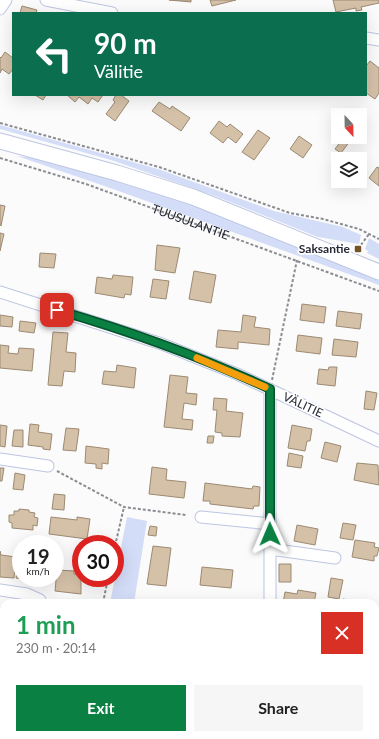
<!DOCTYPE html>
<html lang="en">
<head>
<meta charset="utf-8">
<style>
  body { margin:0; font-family:Lato,sans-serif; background:#f6f6f6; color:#222; height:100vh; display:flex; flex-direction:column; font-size:15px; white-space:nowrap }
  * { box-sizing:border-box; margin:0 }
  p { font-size:13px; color:#767676 }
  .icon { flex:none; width:22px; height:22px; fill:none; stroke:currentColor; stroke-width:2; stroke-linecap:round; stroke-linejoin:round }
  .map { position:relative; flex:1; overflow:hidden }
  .drawer { position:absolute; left:0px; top:599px; width:379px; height:140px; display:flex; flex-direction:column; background:#fff; border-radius:12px 12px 0 0; box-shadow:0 4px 16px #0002 }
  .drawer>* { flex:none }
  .hud { position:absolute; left:12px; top:12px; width:355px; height:84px; border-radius:0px; box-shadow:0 4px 16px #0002; background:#0b6e4f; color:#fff; overflow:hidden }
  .needle { width:26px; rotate:158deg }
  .tools { position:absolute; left:331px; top:108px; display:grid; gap:8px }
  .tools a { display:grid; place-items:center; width:36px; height:36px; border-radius:0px; background:#fff; box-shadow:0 4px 16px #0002; font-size:20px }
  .speed { position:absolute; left:12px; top:535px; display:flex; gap:8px; font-size:20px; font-weight:700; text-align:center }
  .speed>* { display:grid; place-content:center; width:52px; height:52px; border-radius:50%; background:#fff; box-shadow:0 4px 16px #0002; line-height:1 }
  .speed small { font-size:10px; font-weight:400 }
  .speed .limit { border:6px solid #d22; background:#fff; color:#111 }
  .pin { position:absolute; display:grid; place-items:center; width:34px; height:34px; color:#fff; margin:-17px; border-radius:8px; box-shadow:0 2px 6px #0006 }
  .me { position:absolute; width:44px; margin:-22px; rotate:359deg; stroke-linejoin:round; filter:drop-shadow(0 0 3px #0008) }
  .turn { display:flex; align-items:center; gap:14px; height:84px; padding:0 16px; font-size:18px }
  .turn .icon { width:52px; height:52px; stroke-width:2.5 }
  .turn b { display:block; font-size:28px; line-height:34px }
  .round { display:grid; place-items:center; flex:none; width:42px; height:42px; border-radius:0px; background:#f6f6f6 }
  .headline { display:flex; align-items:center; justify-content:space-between; height:68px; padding:0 16px }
  h1 { font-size:24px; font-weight:700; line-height:30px; color:#1e9e55 }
  .button { display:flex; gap:8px; margin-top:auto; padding:8px 16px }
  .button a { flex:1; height:46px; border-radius:0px; background:#0b8043; color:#fff; font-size:16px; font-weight:700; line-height:46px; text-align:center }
  .button a+a { background:#f6f6f6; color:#222 }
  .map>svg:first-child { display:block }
  .green { fill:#d4ddf8 }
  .building { fill:#d5c1a8; stroke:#9c8a72 }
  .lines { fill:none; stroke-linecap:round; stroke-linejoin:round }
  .minor-casing { stroke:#bdc6e2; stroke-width:13 }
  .secondary-casing { stroke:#bdc6e2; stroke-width:17 }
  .path { stroke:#8b8c92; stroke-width:2; stroke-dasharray:3 2; stroke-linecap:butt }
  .minor { stroke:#fff; stroke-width:11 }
  .secondary { stroke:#fff; stroke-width:15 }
  .route-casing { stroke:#07532c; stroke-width:10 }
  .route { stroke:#0b8043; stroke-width:7 }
  .slow { stroke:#f59e0b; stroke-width:7 }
  .poi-dot { fill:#74552a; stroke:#fff; stroke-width:1.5 }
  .labels { text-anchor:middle; stroke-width:3.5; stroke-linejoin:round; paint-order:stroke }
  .street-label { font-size:12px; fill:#262934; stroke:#fff }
  .poi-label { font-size:12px; font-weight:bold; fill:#262934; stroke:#fff; text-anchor:end }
</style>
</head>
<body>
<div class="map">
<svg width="379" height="739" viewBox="0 0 379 739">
  <rect width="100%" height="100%" fill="#fbfbfb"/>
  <!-- green -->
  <path class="green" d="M0,125L158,169L274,211L343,227L361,235L359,244L318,237L215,196L111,160L0,129Z
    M17,156C63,160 107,175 150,190C228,217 303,249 379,281V285L113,189Z
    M369,238L379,244V259L367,253L368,251L365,249Z
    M127,517L147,521L134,603H110Z
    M375,634H379V739H348V735H375Z
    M0,678H4V735H112V739H0Z"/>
  <!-- building -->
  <path class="building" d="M169,0H191V2Z
    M210,0H236L212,6Z
    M333,0H379V3L361,7L362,10L356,11V8L336,12Z
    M22,6L37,10L36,13H20Z
    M5,52L13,58V69L9,74L2,69L0,73V57L1,58Z
    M370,61L379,68V93L375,99L366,93V66Z
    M35,95H46L43,100Z
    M67,95H103L98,102L92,98L88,104L79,97L75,102Z
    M116,95H121L129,101L115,121L106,114L115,102L113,100Z
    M159,102L170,109L172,106L190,118L181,131L152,111Z
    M219,121L227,127L230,124L243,134L236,143L228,137L223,143L210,133Z
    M258,130L270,138L254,160L242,152Z
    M299,136L312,145L303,158L290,149Z
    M344,137H353L341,153L335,149Z
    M377,167L379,168V186L369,178Z
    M0,205L5,206L1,226L0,225Z
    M0,233L4,234L0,251Z
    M157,245L180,248L175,273L155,270Z
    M40,253L56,254L54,268L39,267Z
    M194,271L216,275L211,303L189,299Z
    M113,275L133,277L131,295L125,294L124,298L95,293L97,277L112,279Z
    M153,279L169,281L166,299L150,297Z
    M302,304L326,307L324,323L300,320Z
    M338,311L362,314L360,329L336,326Z
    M0,315L13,317L12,327L0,326Z
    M243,315L256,317L254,327L270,329L269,345L238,342V349L216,347L218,330L241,332Z
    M20,321L36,323L34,333L19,331Z
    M53,332L68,333L66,352L76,353L75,372L64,371L62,386L48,385Z
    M298,335L322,338L320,354L296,351Z
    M334,339L358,342L356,357L332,355Z
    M0,345L9,346L8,353L18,354L19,348L34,349L32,371L0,368Z
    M117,365L136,368L134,388L102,384L104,371L116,372Z
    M329,367H337L335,386L317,384L319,369L328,370Z
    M170,375L188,377L186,393L197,394L196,405L184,403L182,419L193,420L192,430L164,427Z
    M366,391L377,393L374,410L364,409Z
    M214,398L227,399L226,411L243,413L240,437L222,436V433L215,432L217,410H213Z
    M30,424L39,425L38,432L52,434L50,450L43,449V447L28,445Z
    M0,425L7,426L5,447L0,446Z
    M292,425L312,429L310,441H307L305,451L288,448Z
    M66,428L79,429L76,451L63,450Z
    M14,430H23V447L12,446Z
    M208,436H214L213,443H207Z
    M325,442L341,446L337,462L321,458Z
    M86,446L109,449L108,464L102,463V469L96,468V464L85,463Z
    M289,453L303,456L301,468L287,466Z
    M357,463L378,465L379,485L354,480Z
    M152,467L167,469L166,480L186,482L184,498L149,494Z
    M0,468H4L2,481H0Z
    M15,473L25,475L23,490L13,489Z
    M205,483L252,489L253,486L260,487L259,506H254L253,509L210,504V501H203Z
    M54,494L65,495L64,510L52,509Z
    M19,509L29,510V512L35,513L34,517L38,518L37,526L33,525V530L12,528V523L9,522V515H14V511H19Z
    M51,517L77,520V517L90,519L87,539L49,534Z
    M343,523L356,525L353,540L340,538Z
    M297,525L318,529L315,545L294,541Z
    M150,526L157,527L156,536L148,535Z
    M355,540L375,543L374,547L379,548L377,556H374V561L352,557Z
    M153,546L171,548L166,586L147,584Z
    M0,551L1,555L16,557L14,578L0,577Z
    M19,557H21V578H30V580L16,578Z
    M279,564H291V582H279Z
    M202,567L233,570L231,588L200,585Z
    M57,570L74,571V574L81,575V594L55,591Z
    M331,578L343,580L339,599L328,597Z
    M298,590L316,593L314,603H283L285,592L297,594Z
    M343,599L364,603H339L343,602Z
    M3,640H4V664L0,663V647H2Z
    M225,735H232L235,739H220Z
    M298,735H322L325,739H301Z"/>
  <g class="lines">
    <!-- minor casing -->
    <g class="minor-casing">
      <path id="minor" d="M46,0L112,13
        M0,9L6,0
        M366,38L379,40
        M0,292L162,344L237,374L379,441
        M0,459L48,466
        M201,517L270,524
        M270,549L335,558
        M0,590L27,594L40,600
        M270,603V389
        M285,735L288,739"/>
    </g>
    <!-- secondary casing -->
    <g class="secondary-casing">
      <path id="secondary" d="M0,141L117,173L193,197L379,272"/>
    </g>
    <!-- path -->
    <g class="path">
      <path d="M0,123L159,167L290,213L323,219L359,229L379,239"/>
      <path id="s1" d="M0,158L86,184L379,291"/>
      <path d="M358,249L369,234"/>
      <path d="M272,380L297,260"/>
      <path d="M57,471L124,507L186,515"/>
      <path d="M115,546L124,507"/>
      <path d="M103,603L108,578"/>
      <path d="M375,705L379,707"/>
      <path d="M0,729L4,734"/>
      <path d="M5,735L8,739"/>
      <path d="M94,735L95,739"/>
      <path d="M376,739L379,721"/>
    </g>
    <!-- minor -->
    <use href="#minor" class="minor"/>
    <!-- secondary -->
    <use href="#secondary" class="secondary"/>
  </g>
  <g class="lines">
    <!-- route casing -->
    <g class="route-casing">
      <path id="route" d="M57,310C129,331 202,357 270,389V534"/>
    </g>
    <!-- route -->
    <use href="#route" class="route"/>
    <!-- slow -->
    <path class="slow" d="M197,358L265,387"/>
  </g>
  <!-- markers -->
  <rect class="poi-dot" x="354" y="245" width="8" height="8" rx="2"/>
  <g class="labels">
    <!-- street labels -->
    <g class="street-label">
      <text dy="4" stroke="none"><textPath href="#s1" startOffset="201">TUUSULANTIE</textPath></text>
      <text transform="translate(303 405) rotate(25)" y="4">VÄLITIE</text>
    </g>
    <!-- poi labels -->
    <g class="poi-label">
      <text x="350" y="253">Saksantie</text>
    </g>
  </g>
</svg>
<div class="tools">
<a><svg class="needle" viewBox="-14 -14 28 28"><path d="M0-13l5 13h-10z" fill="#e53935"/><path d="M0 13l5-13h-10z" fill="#767676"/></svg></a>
<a><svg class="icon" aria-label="layers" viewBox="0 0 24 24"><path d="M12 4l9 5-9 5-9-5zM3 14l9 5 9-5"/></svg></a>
</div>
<div class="speed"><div>19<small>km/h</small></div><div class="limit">30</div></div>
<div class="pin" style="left:57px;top:310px;background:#d93025"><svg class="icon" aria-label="arrive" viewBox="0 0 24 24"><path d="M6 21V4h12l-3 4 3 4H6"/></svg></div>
<svg class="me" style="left:270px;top:534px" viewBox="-20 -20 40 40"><path d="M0-17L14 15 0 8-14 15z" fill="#0b8043" stroke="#fff" stroke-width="4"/></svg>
<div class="hud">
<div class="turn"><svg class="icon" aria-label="left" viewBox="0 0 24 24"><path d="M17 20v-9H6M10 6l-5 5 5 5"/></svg><div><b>90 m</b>Välitie</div></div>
</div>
<section class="drawer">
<div class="headline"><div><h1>1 min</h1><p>230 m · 20:14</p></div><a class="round" style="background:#d93025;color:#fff"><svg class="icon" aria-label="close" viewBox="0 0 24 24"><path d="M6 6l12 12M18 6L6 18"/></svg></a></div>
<div class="button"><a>Exit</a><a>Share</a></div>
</section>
</div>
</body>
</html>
